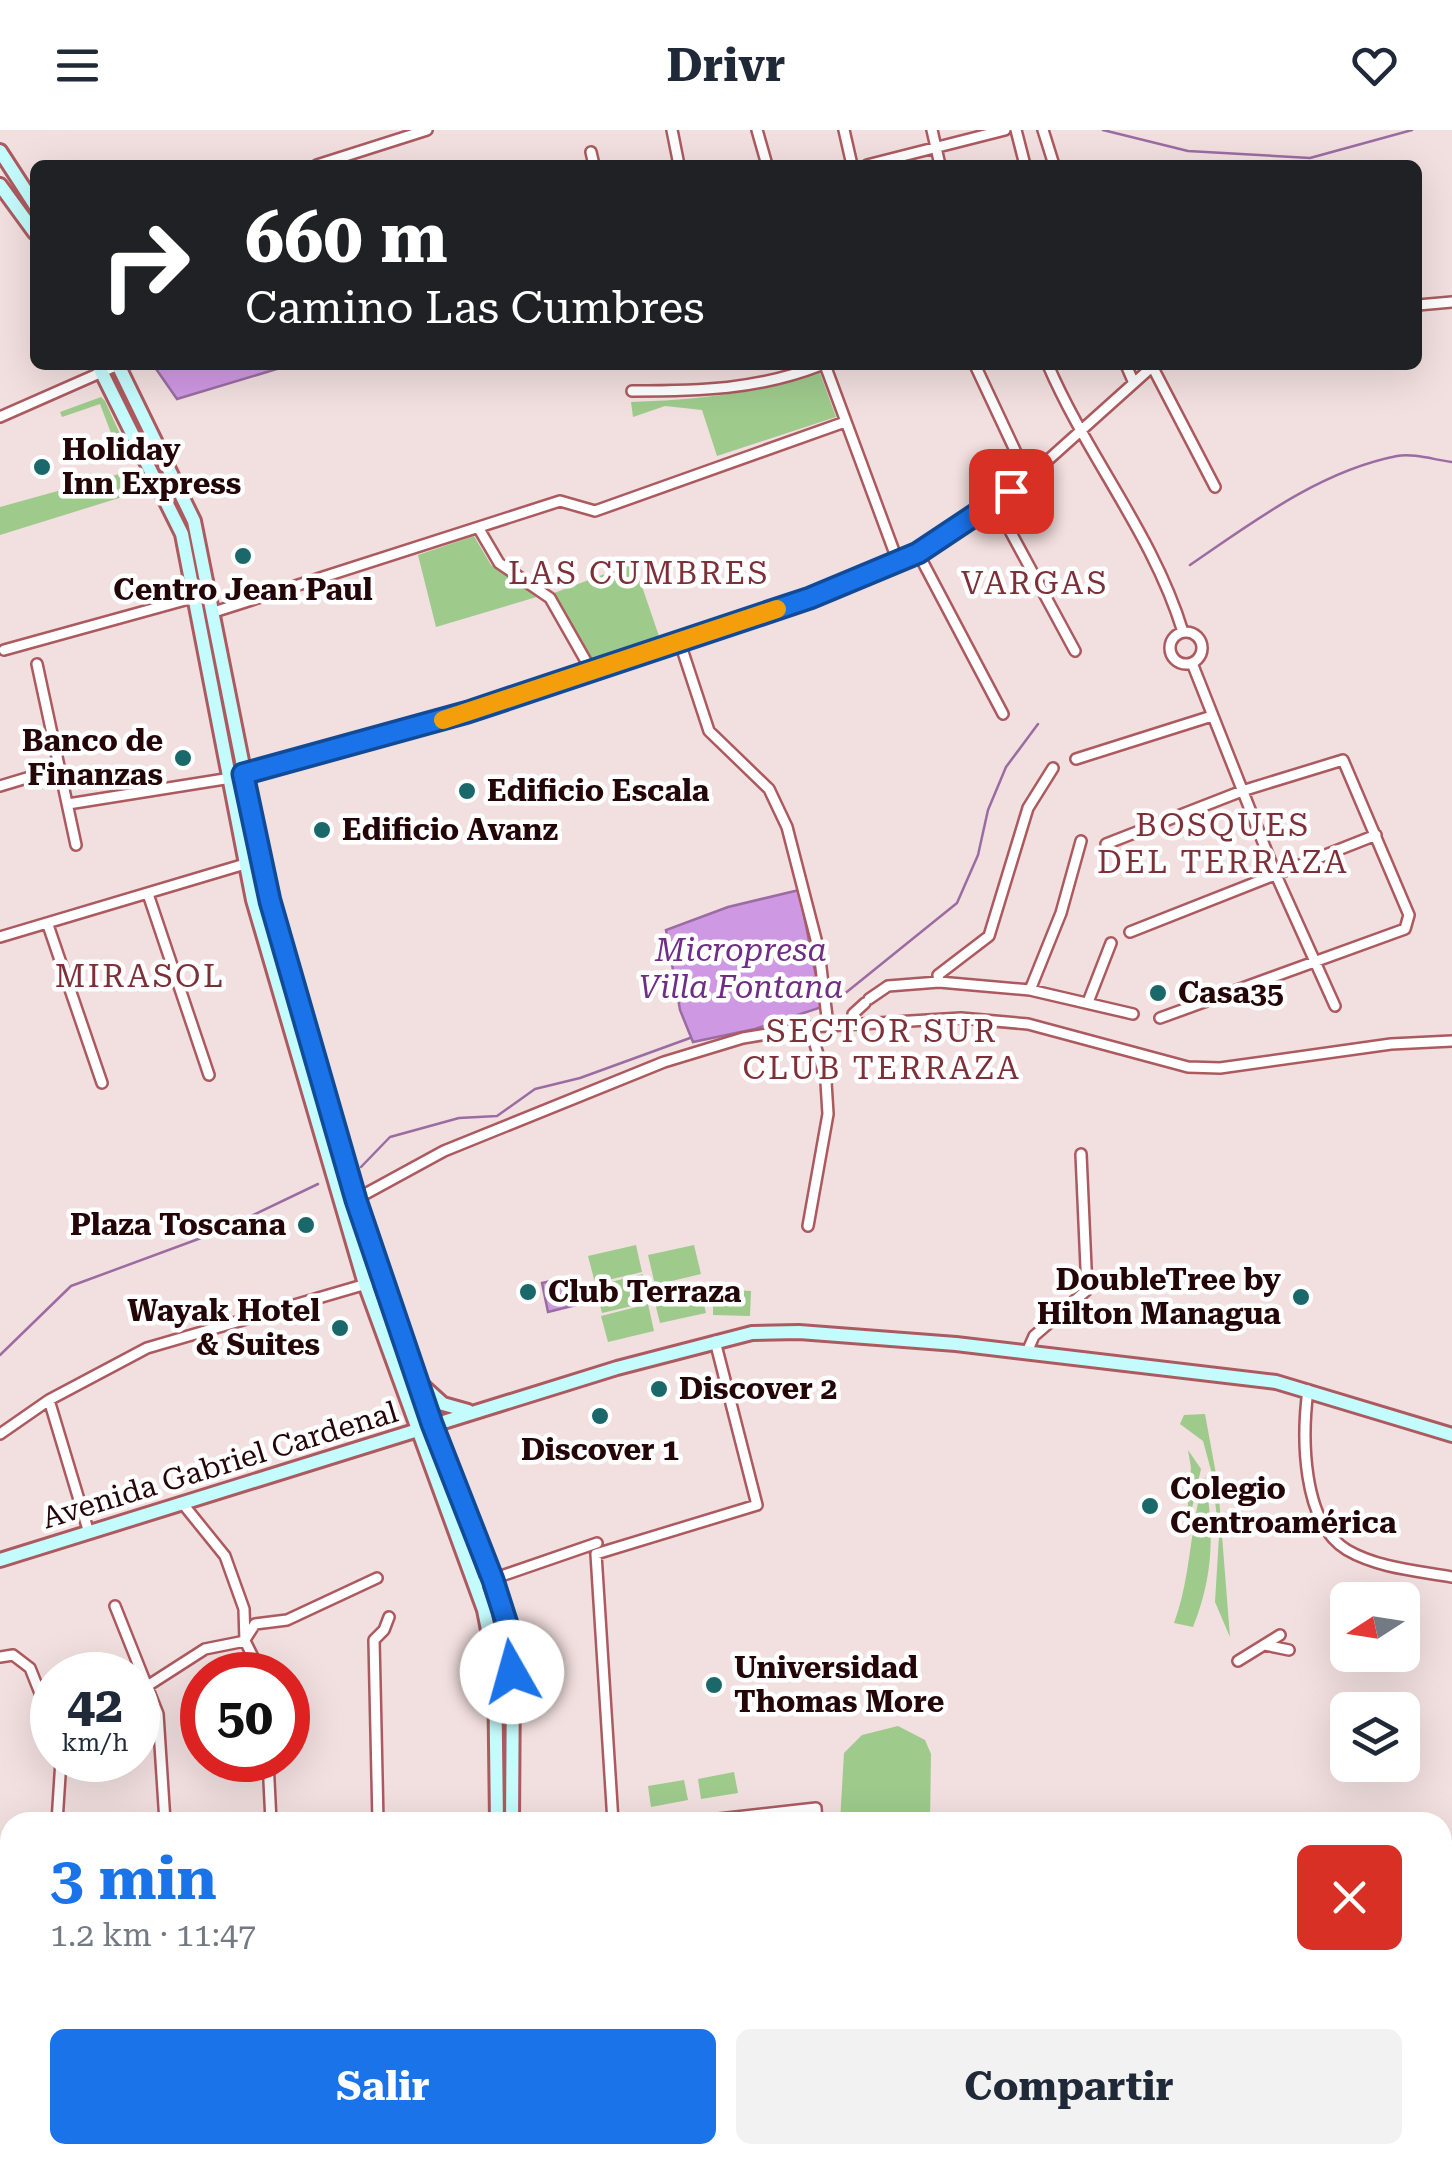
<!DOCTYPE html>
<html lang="es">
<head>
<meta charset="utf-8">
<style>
  body { margin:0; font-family:"Roboto Serif",serif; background:#f2f2f3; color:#1f2937; height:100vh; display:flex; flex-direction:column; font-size:38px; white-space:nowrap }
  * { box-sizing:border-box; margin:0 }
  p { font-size:32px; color:#747a83 }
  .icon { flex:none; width:55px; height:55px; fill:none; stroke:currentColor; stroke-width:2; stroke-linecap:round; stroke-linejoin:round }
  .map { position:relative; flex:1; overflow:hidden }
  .drawer { position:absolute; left:0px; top:1682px; width:1452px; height:352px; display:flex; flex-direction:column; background:#fff; border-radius:30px 30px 0 0; box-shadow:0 10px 40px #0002 }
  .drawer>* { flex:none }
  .banner { position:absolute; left:30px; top:30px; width:1392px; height:210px; border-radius:15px; box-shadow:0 10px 40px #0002; background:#202124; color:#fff; overflow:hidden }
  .needle { width:65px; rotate:258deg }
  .controls { position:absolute; left:1330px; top:1452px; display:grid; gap:20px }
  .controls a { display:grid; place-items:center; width:90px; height:90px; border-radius:15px; background:#fff; box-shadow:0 10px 40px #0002; font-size:50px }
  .speed { position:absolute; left:30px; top:1522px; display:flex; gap:20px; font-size:50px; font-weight:700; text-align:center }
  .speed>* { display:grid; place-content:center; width:130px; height:130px; border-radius:50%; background:#fff; box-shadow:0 10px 40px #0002; line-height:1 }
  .speed small { font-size:25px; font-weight:400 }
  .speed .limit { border:15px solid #d22; background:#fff; color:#111 }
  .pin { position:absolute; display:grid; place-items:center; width:85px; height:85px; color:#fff; margin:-42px; border-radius:20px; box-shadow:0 5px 15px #0006 }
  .me { position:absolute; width:110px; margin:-55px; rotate:353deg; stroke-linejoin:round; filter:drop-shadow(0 0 8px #0008) }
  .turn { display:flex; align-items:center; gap:35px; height:210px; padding:0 50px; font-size:45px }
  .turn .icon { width:130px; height:130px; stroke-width:2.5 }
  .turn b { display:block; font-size:70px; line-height:85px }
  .round { display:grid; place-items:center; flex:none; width:105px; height:105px; border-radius:15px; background:#f2f2f3 }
  .summary { display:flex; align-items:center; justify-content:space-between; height:170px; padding:0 50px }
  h1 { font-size:60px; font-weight:700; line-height:75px; color:#1a73e8 }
  .button { display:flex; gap:20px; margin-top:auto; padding:20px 50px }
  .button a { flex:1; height:115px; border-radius:15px; background:#1a73e8; color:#fff; font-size:40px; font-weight:700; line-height:115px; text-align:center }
  .button a+a { background:#f2f2f3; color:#1f2937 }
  header { display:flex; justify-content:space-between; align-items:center; height:130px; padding:0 50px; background:#fff; font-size:45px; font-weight:700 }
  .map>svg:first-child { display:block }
  .green { fill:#9eca8c }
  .water { fill:#ce98e3; stroke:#9b6ca2; stroke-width:2.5 }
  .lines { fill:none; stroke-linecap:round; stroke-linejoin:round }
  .stream { stroke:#9b6ca2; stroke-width:2.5 }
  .street-casing { stroke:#ac5a60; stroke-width:14 }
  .secondary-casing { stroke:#ac5a60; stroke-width:18 }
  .street { stroke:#fff; stroke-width:9 }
  .secondary { stroke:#c4fbfc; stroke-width:12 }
  .route-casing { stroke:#114b97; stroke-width:25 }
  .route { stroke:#1a73e8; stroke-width:18 }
  .slow { stroke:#f59e0b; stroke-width:18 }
  .poi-dot { fill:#1b686a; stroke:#fff; stroke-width:4 }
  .labels { text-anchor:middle; stroke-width:9; stroke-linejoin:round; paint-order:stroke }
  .poi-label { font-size:30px; font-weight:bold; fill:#240609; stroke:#fff; text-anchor:start }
  .street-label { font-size:30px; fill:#240609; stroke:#fff }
  .neighbourhood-label { font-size:32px; letter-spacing:2.5px; fill:#7d3038; stroke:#fff }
  .water-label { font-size:32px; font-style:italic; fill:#6f2d85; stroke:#fff }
</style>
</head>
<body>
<header><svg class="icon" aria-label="menu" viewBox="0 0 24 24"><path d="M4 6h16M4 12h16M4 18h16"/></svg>Drivr<svg class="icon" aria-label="heart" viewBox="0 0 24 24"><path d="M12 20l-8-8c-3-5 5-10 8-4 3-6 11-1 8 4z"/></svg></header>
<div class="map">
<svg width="1452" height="2034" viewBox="0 0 1452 2034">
  <rect width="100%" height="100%" fill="#f2dfdf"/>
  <!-- green -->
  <path class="green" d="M819,240L836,287L717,326L702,280L665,276L633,287L631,272C697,270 758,264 819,240Z
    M101,267L105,271L131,328L122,332L100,274L62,287L60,282Z
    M137,339L148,359L0,405V377Z
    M474,406L491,435L540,466L436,497L418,425Z
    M634,433L661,512L593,534L554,463Z
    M636,1115L642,1142L595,1153L588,1126Z
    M694,1115L701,1144L655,1155L648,1125Z
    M643,1144L649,1172L602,1183L595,1156Z
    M699,1154L706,1183L660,1193L653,1165Z
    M713,1159L751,1161L750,1186L713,1185Z
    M648,1174L654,1201L608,1212L601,1186Z
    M1205,1284L1218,1355L1230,1507L1215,1472L1219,1406L1212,1344L1203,1311L1180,1294L1184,1285Z
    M1188,1320L1201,1339L1185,1409L1191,1338Z
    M1205,1347C1214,1402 1214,1444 1193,1497L1174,1493C1192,1445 1189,1395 1205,1347Z
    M898,1596L925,1610L931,1624L930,1692H840L844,1623L862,1605Z
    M734,1642L738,1663L701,1669L698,1649Z
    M684,1650L688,1670L651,1677L648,1656Z
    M1452,1865V2034H870L869,2025H1442L1443,1866Z
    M340,2025H456L459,2034H341Z"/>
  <!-- water -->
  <path class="water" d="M290,235L177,269L154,236L156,235Z
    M799,760L822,877L755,899L693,912L680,880L666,800L728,777Z
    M574,1146L580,1174L548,1182L542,1153Z"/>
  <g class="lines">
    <!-- stream -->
    <path class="stream" d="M1103,0L1188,21L1310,28L1412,0
      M1190,435C1253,392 1320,341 1397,326C1414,323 1435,330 1452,332
      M825,865H843L957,773L978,725L988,680L1006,637L1038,594
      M361,1037L390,1007L459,988L497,986L535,959L580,948L690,908
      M0,1225L71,1156L220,1101L318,1054"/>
    <!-- street casing -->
    <g class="street-casing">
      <path id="street" d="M672,0L679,35
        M757,0L767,35
        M844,0L852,35
        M932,0L940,35
        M1016,0L1025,35
        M1043,0L1054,35
        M591,22L594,35
        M317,35L427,0
        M867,35L1005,0
        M1418,175L1452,172
        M825,235L898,432
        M975,235L1028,348
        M1048,235C1088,328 1153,404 1183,502
        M1126,235L1133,251
        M1152,236L1215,357
        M632,261C699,261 757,260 821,235
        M0,287L118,235
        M995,373L1075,521
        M479,399L499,433L550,468L591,540
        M918,423L1003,584
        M214,482L560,371L595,381L845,292
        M1170 518a16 16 0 1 1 32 0a16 16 0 1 1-32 0Z
        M680,513L709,601L769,659L787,697L819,821L828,895
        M4,520L196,467
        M1192,533L1276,745L1335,876
        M37,534L76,715
        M1076,629L1212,586
        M0,656L60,638
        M68,674L231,648L407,601L810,468L898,432L961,397L1028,348L1154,235
        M1106,714L1242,661L1343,630L1409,785L1405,799L1160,888
        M148,764L209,945
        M48,795L102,953
        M1130,802L1376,705
        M0,807L245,734
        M939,852L1030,860L1133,884
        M1030,860L1061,783L1081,711
        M869,869L888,856L939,852L938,845L989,806L1028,678L1053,638
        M1088,872L1111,813
        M855,893L853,884L865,873
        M356,1069L444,1021L664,932L743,908L810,897L961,888L1028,894L1188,937L1220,938L1391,914L1452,911
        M808,1096L828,984L826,952L810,897
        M1027,1222L1034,1206L1087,1160L1081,1024
        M1308,1260C1302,1305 1301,1392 1347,1420C1378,1438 1418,1441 1452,1447
        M49,1270L89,1403
        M0,1304L49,1270L147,1218L380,1150
        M183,1374L225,1426L244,1479L245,1511L262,1545
        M475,1455L597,1413
        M115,1476L158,1584L165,1692
        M246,1508L255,1494L287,1490L377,1448
        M1265,1515L1289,1520
        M0,1527L13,1525L30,1538L52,1593
        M1238,1531L1280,1505
        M138,1562L205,1519L245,1511
        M268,1630L271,1692
        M57,1692L61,1630
        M378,1692L374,1510L384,1500L389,1487
        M613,1692L596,1424L757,1375L715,1211
        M692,1692L816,1678L817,1692
        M0,1829L10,1825
        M0,2018L10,2015
        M335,2025V2034
        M767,2025L768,2034
        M826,2025L827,2034
        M577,2034L669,2025"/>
    </g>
    <!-- secondary casing -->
    <g class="secondary-casing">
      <path id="secondary" d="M0,21L35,75
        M0,55L35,103
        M98,235L182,404L253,770L365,1154L484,1480L495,1535L497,1692
        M118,235L194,391L270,771L380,1150L507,1494L513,1542L512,1692
        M422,1255L443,1274L468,1281
        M0,1430L617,1238L752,1203L799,1202L956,1214L1276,1252L1452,1305
        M515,2025V2034
        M530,2025L531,2034"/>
    </g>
    <!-- street -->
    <use href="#street" class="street"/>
    <!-- secondary -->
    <use href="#secondary" class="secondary"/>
  </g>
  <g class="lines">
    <!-- route casing -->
    <g class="route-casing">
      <path id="route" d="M512,1542L507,1494L493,1450L432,1294L356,1070L270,771L243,644L468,582L810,468L918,423L1011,361"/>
    </g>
    <!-- route -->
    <use href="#route" class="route"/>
    <!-- slow -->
    <path class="slow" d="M443,590L777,479"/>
  </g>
  <!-- markers -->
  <g class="poi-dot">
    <circle cx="42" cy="337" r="10"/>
    <circle cx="243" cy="426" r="10"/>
    <circle cx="183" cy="628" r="10"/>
    <circle cx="467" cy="661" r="10"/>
    <circle cx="322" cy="700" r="10"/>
    <circle cx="1158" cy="863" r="10"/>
    <circle cx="306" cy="1095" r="10"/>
    <circle cx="528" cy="1162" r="10"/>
    <circle cx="1301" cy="1167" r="10"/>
    <circle cx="340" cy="1198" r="10"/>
    <circle cx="659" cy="1259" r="10"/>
    <circle cx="600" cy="1286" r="10"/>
    <circle cx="1150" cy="1376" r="10"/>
    <circle cx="714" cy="1555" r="10"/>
  </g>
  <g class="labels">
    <!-- poi labels -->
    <g class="poi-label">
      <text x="62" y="330">Holiday<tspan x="62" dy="34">Inn Express</tspan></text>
      <text x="243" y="470" text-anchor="middle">Centro Jean Paul</text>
      <text x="163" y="621" text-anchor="end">Banco de<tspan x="163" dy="34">Finanzas</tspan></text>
      <text x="487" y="671">Edificio Escala</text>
      <text x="342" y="710">Edificio Avanz</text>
      <text x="1178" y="873">Casa35</text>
      <text x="286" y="1105" text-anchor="end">Plaza Toscana</text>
      <text x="1281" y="1160" text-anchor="end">DoubleTree by<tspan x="1281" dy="34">Hilton Managua</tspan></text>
      <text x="548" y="1172">Club Terraza</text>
      <text x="320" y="1191" text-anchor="end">Wayak Hotel<tspan x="320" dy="34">&amp; Suites</tspan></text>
      <text x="679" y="1269">Discover 2</text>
      <text x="600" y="1330" text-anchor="middle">Discover 1</text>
      <text x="1170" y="1369">Colegio<tspan x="1170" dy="34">Centroamérica</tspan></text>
      <text x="734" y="1548">Universidad<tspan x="734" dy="34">Thomas More</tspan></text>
    </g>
    <!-- street labels -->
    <g class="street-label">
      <text transform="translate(220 1335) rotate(-17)" y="10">Avenida Gabriel Cardenal</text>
    </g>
    <!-- neighbourhood labels -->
    <g class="neighbourhood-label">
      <text x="639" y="454">LAS CUMBRES</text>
      <text x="1035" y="464">VARGAS</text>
      <text x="1223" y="706">BOSQUES<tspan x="1223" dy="37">DEL TERRAZA</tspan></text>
      <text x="140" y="857">MIRASOL</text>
      <text x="882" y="912">SECTOR SUR<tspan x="882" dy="37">CLUB TERRAZA</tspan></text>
    </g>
    <!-- water labels -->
    <g class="water-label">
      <text x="741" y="831">Micropresa<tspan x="741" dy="37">Villa Fontana</tspan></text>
    </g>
  </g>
</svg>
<div class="controls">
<a><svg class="needle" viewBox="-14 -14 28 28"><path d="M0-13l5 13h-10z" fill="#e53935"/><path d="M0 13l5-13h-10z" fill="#747a83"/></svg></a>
<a><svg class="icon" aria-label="layers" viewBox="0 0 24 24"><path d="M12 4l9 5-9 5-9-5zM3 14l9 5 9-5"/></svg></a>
</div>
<div class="speed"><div>42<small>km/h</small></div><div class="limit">50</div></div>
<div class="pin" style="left:1011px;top:361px;background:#d93025"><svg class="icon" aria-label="arrive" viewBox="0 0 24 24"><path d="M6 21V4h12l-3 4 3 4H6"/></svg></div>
<svg class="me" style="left:512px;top:1542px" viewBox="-20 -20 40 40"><circle r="19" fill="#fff"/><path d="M0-13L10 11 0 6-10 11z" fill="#1a73e8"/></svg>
<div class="banner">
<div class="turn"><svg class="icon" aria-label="right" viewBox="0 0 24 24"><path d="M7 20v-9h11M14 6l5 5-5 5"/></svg><div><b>660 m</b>Camino Las Cumbres</div></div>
</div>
<section class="drawer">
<div class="summary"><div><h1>3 min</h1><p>1.2 km · 11:47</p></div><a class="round" style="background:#d93025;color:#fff"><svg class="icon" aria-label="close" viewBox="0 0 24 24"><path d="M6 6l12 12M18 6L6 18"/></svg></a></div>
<div class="button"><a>Salir</a><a>Compartir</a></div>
</section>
</div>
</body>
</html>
